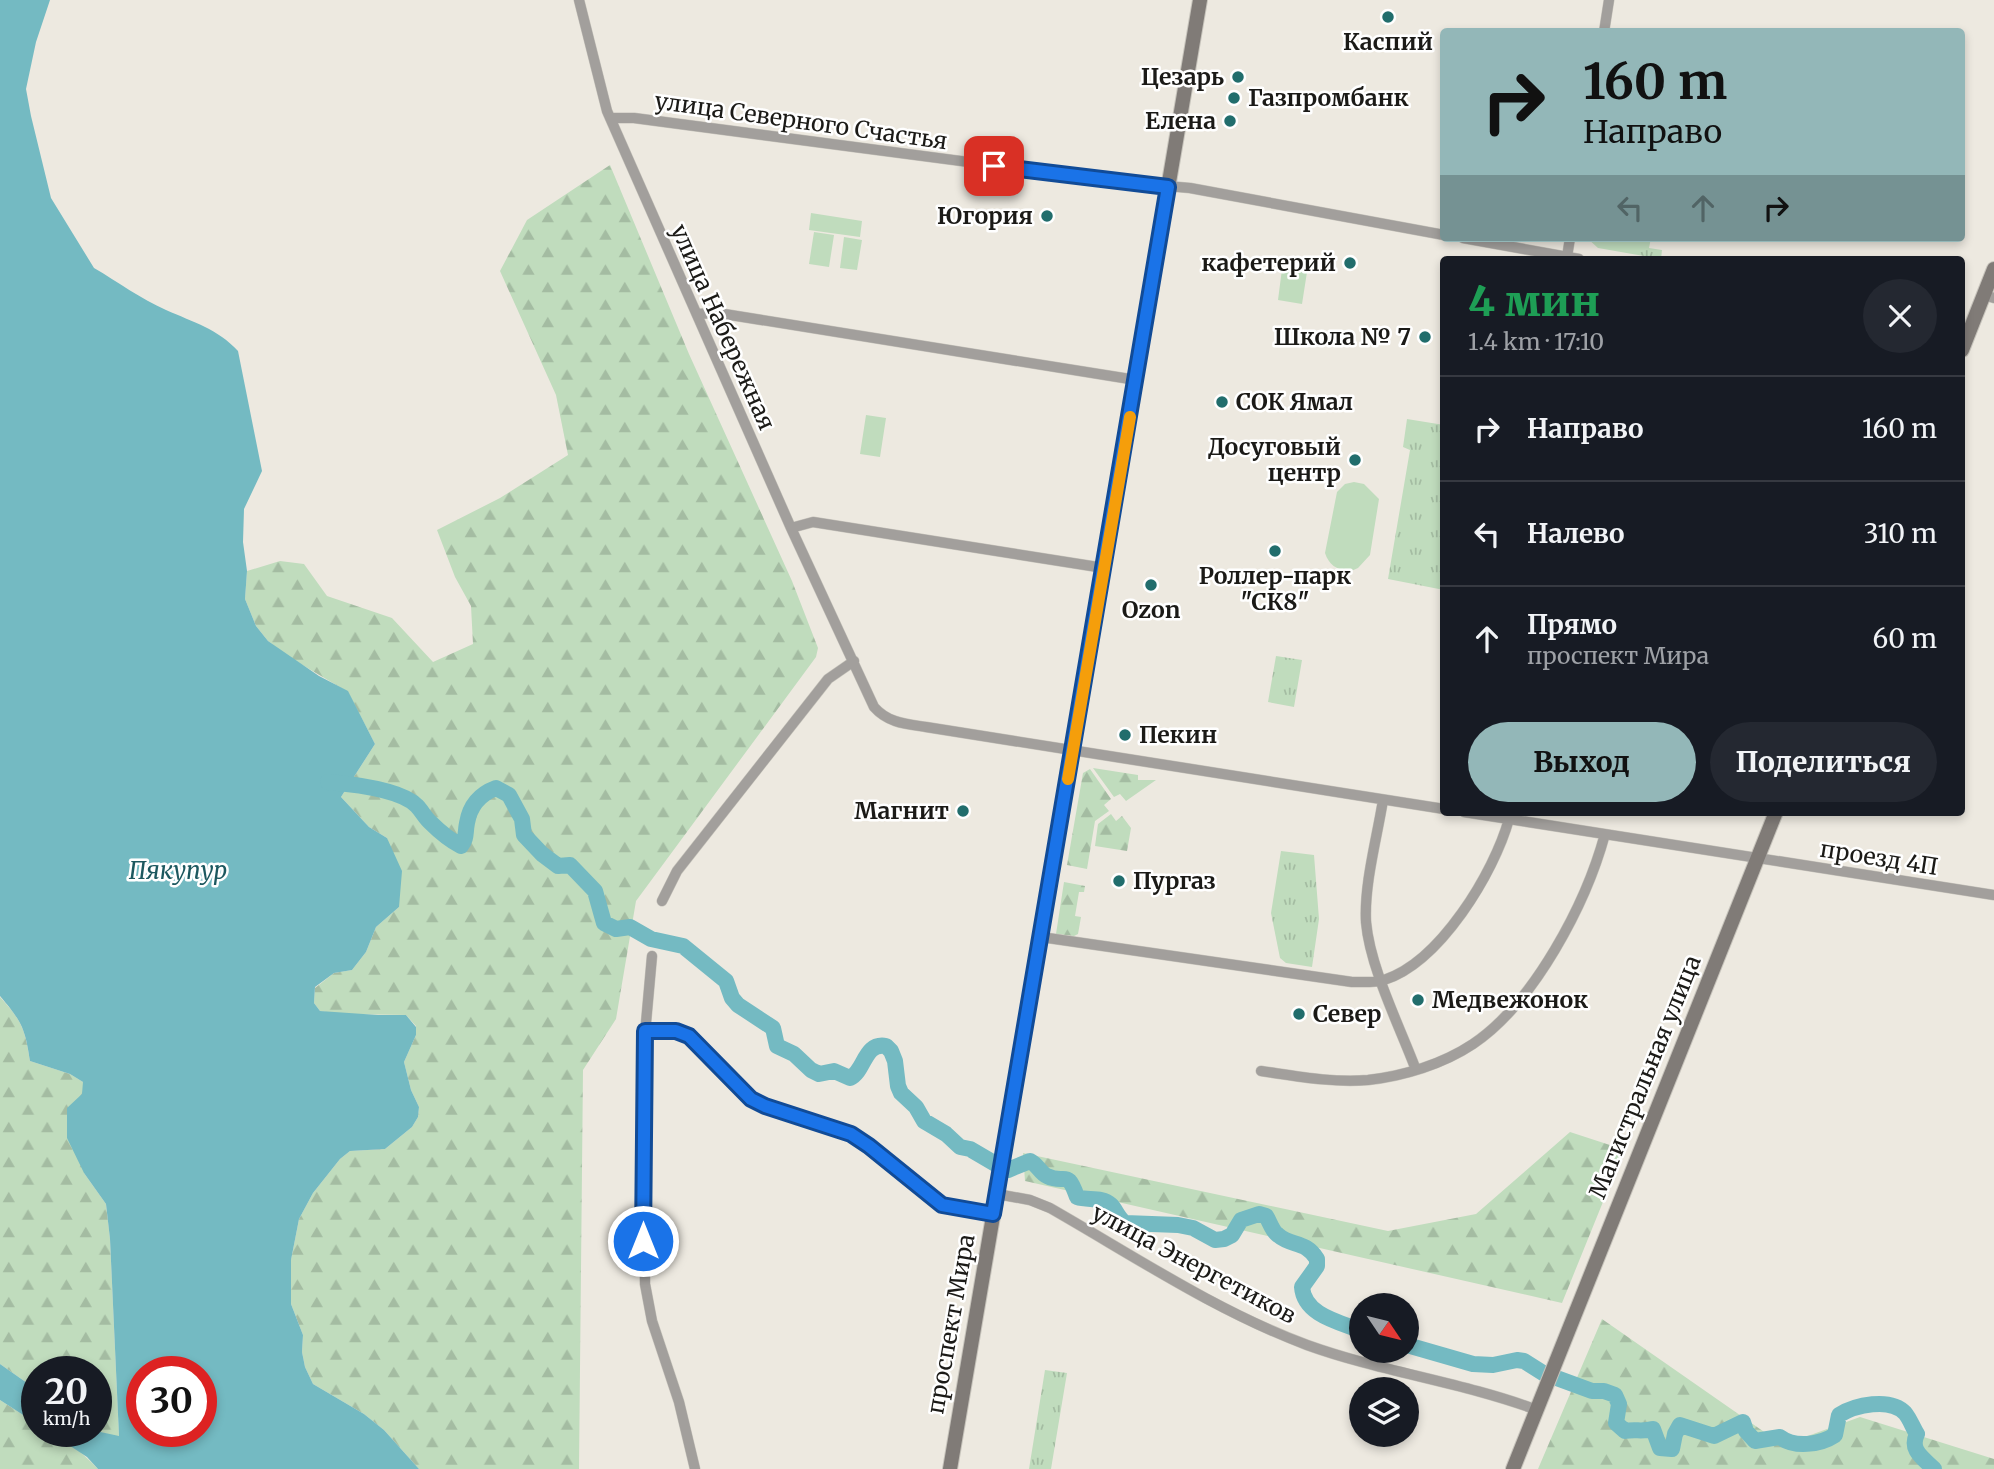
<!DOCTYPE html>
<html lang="ru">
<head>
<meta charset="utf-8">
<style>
  body { margin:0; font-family:Merriweather,serif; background:#242831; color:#f1f3f6; height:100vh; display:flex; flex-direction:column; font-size:26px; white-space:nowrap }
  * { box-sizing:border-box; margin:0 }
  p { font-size:23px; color:#9ea1a6 }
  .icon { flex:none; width:38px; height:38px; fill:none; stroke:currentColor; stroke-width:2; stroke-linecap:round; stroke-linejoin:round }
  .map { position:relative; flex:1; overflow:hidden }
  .drawer { position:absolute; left:1440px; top:256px; width:525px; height:560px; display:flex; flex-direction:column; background:#171b24; border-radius:7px; box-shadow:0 4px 10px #0003 }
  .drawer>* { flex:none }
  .hud { position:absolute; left:1440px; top:28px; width:525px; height:214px; border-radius:7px; box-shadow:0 4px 10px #0003; background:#93b7b8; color:#111; overflow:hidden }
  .needle { width:46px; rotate:125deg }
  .buttons { position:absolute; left:1349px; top:1293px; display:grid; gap:14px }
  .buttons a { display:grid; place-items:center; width:70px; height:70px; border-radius:50%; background:#171b24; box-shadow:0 4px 10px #0003; font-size:35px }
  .speed { position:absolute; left:21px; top:1356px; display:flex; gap:14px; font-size:35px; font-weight:700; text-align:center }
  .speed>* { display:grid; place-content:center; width:91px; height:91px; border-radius:50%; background:#171b24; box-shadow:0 4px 10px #0003; line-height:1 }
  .speed small { font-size:18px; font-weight:400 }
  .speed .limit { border:10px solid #d22; background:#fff; color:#111 }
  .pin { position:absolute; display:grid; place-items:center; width:60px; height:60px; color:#fff; margin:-30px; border-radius:14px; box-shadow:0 4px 10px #0006 }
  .me { position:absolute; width:77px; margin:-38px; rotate:0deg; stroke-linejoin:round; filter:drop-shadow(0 0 5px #0008) }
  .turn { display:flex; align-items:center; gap:24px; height:147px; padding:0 28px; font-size:32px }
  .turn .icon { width:91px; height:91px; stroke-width:2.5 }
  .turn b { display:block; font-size:49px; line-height:60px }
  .lanes { display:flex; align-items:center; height:66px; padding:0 28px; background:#0003; justify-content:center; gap:35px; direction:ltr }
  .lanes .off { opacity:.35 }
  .round { display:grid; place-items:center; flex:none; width:74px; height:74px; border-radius:37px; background:#242831 }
  .overview { display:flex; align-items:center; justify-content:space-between; height:119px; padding:0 28px }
  h1 { font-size:42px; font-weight:800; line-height:52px; color:#1e9e55 }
  .primary-button { display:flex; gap:14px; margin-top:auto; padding:14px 28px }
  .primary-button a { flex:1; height:80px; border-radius:42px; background:#93b7b8; color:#111; font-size:28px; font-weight:800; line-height:80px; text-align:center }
  .primary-button a+a { background:#242831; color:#f1f3f6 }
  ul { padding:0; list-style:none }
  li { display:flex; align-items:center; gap:21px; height:105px; padding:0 28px; border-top:2px solid #363941 }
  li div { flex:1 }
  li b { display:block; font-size:26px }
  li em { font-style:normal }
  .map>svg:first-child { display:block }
  .grass { fill:#c0dcbd }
  .forest { fill:url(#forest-firs) }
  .park { fill:url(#park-tufts) }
  .water { fill:#74bac2; fill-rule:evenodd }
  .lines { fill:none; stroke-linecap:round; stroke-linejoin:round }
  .river { stroke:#74bac2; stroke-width:16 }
  .minor-casing { stroke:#c7c4bc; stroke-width:11 }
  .secondary-casing { stroke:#c7c4bc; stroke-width:16 }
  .minor { stroke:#a29f9c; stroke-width:10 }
  .secondary { stroke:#807b77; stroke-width:14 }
  .route-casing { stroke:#114b97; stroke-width:18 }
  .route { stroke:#1a73e8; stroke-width:12 }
  .slow { stroke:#f59e0b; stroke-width:12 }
  .poi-dot { fill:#216d6c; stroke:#fff; stroke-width:2.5 }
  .labels { text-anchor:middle; stroke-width:5; stroke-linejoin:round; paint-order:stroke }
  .poi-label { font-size:23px; font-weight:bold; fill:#1b1a17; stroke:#fff; text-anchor:end }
  .street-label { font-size:23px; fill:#1b1a17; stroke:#fff }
  .water-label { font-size:24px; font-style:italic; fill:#1c585f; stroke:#fff }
</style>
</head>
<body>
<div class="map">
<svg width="1994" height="1469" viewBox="0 0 1994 1469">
  <defs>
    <pattern id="forest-firs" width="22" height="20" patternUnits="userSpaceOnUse" patternTransform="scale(1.75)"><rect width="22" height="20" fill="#c0dcbd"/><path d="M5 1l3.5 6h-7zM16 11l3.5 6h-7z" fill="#a4bca2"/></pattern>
    <pattern id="park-tufts" width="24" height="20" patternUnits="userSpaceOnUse" patternTransform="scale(1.75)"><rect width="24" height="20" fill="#c0dcbd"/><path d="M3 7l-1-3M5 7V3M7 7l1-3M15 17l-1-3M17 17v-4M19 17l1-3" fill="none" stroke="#a4bca2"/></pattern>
  </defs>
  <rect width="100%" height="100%" fill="#ede9e0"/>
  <!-- grass -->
  <path class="grass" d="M811,213L862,221L860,237L809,230Z
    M814,232L834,235L829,267L809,264Z
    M844,237L862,240L857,270L840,268Z
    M1282,269L1307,272L1302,304L1278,300Z
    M866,415L886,418L880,457L860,454Z
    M1354,482L1364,484L1379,499L1370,555L1358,568L1349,572C1336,569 1329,565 1325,553L1337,492L1345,484Z"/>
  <!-- forest -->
  <path class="forest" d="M610,165L689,354L792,581L818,648L816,657L636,901L616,1019L583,1070L579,1469H419L384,1430L364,1414L313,1384L305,1367L302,1352L303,1335L291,1304V1260L299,1219L313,1193L340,1159L350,1151L385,1149L412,1127L418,1117L419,1107L411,1090L404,1062L416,1035V1026L406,1015L339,1014L320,1011L314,1003L315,988L334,973L352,970L366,952L376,927L399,907L387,838L369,827L341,797L375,744L348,692L289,657L268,641L256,626L245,599L247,571L280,561L304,564L327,596L392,618L433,662L473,644L471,606L455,577L437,530L500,498L568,455L556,395L500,271L527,220Z
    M1093,768L1138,775V780H1156L1126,801L1120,794L1114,797Z
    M1090,769L1111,799L1104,805L1109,811L1095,821L1087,869L1067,865L1083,773Z
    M1111,814L1116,821L1122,816L1131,828L1127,851L1095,846L1098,824Z
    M1064,882L1085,886L1084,892H1079L1075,916L1081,917L1078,934L1074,936L1056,934Z
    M0,997C22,1021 25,1029 30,1061L70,1074L83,1082L84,1173L106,1204L110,1239L119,1437L96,1431V1372H37V1390L0,1364Z
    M1570,1132L1619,1148L1622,1155L1562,1303L1025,1181L1023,1153L1388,1231L1476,1214Z
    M1602,1319L1783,1445L1860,1417L1994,1459V1469H1538Z
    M0,1400L37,1424V1432C59,1432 83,1453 98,1469H0Z"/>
  <!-- park -->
  <path class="park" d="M1587,238H1651L1649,248L1662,250L1661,259L1598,248Z
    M1407,419L1444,425V590L1388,579L1410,450L1403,447Z
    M1276,656L1302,660L1294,707L1268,702Z
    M1281,851L1314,855L1319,919L1312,967L1286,963L1280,958L1271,913Z
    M1045,1370L1067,1373L1051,1469H1029Z"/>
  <!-- water -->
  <path class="water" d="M0,0H50L36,42L26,89L31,116L51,198L94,268C118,282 141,299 166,310C193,322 218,329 238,351L262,471L244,509L243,542L247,571L245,599L256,626L268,641L319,676L348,691L375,744L341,797L369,827L387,838L402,871L399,907L376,927L366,952L352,970L334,973L315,987L314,1003L320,1011L378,1015H406L416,1027V1035L404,1062L411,1090L419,1107L418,1117L412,1127L385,1149L350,1151L340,1159L313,1193L299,1219L291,1260V1304L303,1335L302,1352L305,1367L313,1384L364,1414L384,1430L419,1469H98L87,1457L49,1432L96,1431L119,1436L110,1239L106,1204L84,1173L67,1138V1108L82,1094L83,1082L70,1074L30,1061C25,1028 22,1022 0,996ZM142,1372H201V1432H142Z
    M0,1364L37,1390V1424L0,1400Z"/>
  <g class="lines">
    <!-- river -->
    <path class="river" d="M328,782C351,784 401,789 417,806C422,811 425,818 431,823C440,832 450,840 461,846C467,838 465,833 467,823C470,805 480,794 496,788L509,795L522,819L524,835L542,854L558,866L570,865L595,891L604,923L616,929L630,927L651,939L683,946L726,981L732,998L738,1005L773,1028L777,1046L794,1054L811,1070L819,1074L834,1071L850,1078C865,1071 864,1042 886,1046L891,1051L895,1061L898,1086L901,1093L916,1107L924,1121L946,1134L960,1147L970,1149L999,1166L1008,1170L1030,1161C1038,1165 1040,1173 1047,1176C1066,1185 1067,1168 1077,1197C1088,1201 1101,1196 1111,1205C1116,1210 1118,1218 1125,1223L1178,1225L1193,1228L1215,1240L1224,1239L1232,1235L1241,1220L1259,1214L1266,1216C1270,1222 1272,1231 1278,1235C1292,1247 1305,1240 1317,1259V1266L1302,1287C1304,1315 1339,1322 1362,1331
      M1407,1345L1473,1364L1493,1365L1517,1360L1524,1361L1543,1373L1592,1391H1604L1615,1395L1619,1404L1616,1423L1625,1431C1635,1429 1643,1432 1653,1429L1660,1448L1672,1449L1675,1434L1680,1425L1714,1436L1743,1422L1746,1431L1755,1441L1780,1437C1794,1448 1820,1445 1835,1435L1839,1415C1855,1405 1890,1397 1905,1413C1910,1419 1913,1428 1917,1434C1909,1450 1923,1458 1934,1469"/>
    <!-- minor casing -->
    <g class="minor-casing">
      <path id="minor" d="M579,0L607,111L791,528L874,707C888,723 906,724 926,727L1444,809
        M1604,32L1609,0
        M610,118H634L1120,182L1190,188L1444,235
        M1463,238L1579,259
        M1567,257L1570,238
        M1984,295L1994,298
        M697,314L718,313L1136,380
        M791,528L813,522L1104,568
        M1383,800C1377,838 1364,884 1366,922C1370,968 1400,1027 1416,1070
        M1464,812L1994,895
        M662,901L677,871L828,679L854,661
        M1041,937L1352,982C1363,982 1374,983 1384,980C1440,962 1494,873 1509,819
        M652,956L644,1045L645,1284L652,1321L679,1402L695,1469
        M645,1031L683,1033L751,1099L765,1106L851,1134L869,1146L942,1205L993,1214
        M1261,1071C1296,1076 1332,1083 1368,1080C1404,1076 1443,1064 1473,1044C1534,1003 1586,904 1605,834
        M997,1194L1030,1200L1050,1208C1134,1256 1216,1311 1307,1345C1382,1372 1462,1382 1537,1410"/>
    </g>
    <!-- secondary casing -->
    <g class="secondary-casing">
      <path id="secondary" d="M1962,350L1994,269
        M950,1469L1200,0
        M1513,1469L1776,812"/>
    </g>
    <!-- minor -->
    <use href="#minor" class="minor"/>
    <!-- secondary -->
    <use href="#secondary" class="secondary"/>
  </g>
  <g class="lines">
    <!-- route casing -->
    <g class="route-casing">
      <path id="route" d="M643,1241L645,1031H676L689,1036L751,1099L765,1106L851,1134L869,1146L942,1205L993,1214L1168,187L994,166"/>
    </g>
    <!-- route -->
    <use href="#route" class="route"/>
    <!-- slow -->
    <path class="slow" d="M1068,779L1130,417"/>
  </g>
  <!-- markers -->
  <g class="poi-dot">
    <circle cx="1388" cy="17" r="7"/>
    <circle cx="1238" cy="77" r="7"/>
    <circle cx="1234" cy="98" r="7"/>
    <circle cx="1230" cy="121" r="7"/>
    <circle cx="1047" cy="216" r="7"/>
    <circle cx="1350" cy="263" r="7"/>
    <circle cx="1425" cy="337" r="7"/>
    <circle cx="1222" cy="402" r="7"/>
    <circle cx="1355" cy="460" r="7"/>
    <circle cx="1275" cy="551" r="7"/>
    <circle cx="1151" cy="585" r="7"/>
    <circle cx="1125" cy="735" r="7"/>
    <circle cx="963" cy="811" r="7"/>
    <circle cx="1119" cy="881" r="7"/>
    <circle cx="1418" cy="1000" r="7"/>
    <circle cx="1299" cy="1014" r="7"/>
  </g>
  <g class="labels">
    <!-- poi labels -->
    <g class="poi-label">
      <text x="1388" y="50" text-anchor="middle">Каспий</text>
      <text x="1224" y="85">Цезарь</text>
      <text x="1248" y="106" text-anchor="start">Газпромбанк</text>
      <text x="1216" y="129">Елена</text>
      <text x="1033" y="224">Югория</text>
      <text x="1336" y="271">кафетерий</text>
      <text x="1411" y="345">Школа № 7</text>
      <text x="1236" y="410" text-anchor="start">СОК Ямал</text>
      <text x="1341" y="455">Досуговый<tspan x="1341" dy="26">центр</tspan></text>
      <text x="1275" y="584" text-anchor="middle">Роллер-парк<tspan x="1275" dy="26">"СК8"</tspan></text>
      <text x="1151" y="618" text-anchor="middle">Ozon</text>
      <text x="1139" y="743" text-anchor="start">Пекин</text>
      <text x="949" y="819">Магнит</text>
      <text x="1133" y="889" text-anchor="start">Пургаз</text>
      <text x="1432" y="1008" text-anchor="start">Медвежонок</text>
      <text x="1313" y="1022" text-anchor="start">Север</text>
    </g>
    <!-- street labels -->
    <g class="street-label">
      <text transform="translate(801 121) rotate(8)" y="8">улица Северного Счастья</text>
      <text transform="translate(723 327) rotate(66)" y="8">улица Набережная</text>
      <text transform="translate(1879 858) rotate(9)" y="8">проезд 4П</text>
      <text transform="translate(1645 1077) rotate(-68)" y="8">Магистральная улица</text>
      <text transform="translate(1194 1264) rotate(28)" y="8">улица Энергетиков</text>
      <text transform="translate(951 1324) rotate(-80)" y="8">проспект Мира</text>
    </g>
    <!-- water labels -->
    <g class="water-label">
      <text x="178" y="879">Пякупур</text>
    </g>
  </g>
</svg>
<div class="buttons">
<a><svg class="needle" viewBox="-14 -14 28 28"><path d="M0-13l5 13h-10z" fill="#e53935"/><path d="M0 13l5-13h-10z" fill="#9ea1a6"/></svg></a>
<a><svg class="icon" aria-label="layers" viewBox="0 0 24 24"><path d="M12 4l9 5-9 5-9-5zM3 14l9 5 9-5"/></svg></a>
</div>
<div class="speed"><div>20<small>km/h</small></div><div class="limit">30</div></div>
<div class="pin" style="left:994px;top:166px;background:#d93025"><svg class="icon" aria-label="arrive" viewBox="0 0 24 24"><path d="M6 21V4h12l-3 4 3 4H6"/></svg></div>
<svg class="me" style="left:643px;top:1241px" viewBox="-20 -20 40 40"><circle r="17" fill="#1a73e8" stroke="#fff" stroke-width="3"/><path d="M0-11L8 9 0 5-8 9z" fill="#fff"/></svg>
<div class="hud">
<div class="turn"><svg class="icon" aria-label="right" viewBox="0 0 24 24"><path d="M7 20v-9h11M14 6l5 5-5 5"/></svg><div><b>160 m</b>Направо</div></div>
<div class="lanes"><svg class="icon off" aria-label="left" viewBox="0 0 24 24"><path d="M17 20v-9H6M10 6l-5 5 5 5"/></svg><svg class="icon off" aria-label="ahead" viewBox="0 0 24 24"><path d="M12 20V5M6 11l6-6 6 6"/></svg><svg class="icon" aria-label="right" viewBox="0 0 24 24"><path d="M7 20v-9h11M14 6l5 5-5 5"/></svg></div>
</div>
<section class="drawer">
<div class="overview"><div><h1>4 мин</h1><p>1.4 km · 17:10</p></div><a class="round"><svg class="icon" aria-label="close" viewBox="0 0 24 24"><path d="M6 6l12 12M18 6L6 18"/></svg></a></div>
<ul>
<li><svg class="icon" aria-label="right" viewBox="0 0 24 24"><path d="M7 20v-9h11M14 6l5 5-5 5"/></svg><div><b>Направо</b></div><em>160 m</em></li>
<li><svg class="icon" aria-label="left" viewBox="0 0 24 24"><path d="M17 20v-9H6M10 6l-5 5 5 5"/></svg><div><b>Налево</b></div><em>310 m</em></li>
<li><svg class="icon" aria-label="ahead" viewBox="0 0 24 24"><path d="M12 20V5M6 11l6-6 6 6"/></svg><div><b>Прямо</b><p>проспект Мира</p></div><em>60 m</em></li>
</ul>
<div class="primary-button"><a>Выход</a><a>Поделиться</a></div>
</section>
</div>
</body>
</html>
